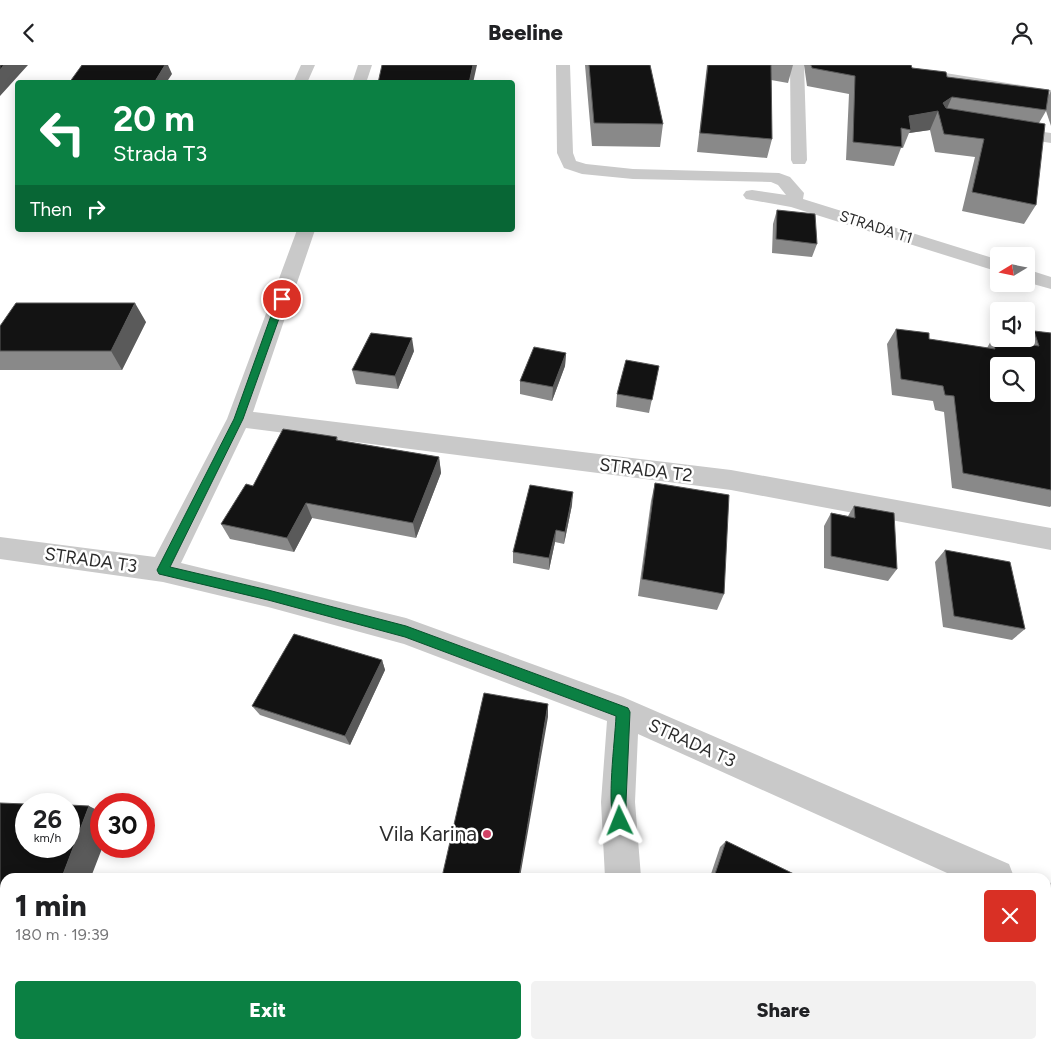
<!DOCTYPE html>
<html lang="en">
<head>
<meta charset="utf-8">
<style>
  body { margin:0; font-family:Figtree,sans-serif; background:#f2f2f2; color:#202124; height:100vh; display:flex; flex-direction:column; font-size:19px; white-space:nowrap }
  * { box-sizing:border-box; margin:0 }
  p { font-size:16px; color:#757577 }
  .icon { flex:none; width:28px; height:28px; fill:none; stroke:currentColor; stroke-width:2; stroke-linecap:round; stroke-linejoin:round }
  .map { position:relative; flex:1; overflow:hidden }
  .drawer { position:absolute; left:0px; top:808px; width:1051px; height:176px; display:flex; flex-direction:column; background:#fff; border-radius:15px 15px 0 0; box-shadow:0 2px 12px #0003 }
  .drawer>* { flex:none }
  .guide { position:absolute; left:15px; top:15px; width:500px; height:152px; border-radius:5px; box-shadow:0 2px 12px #0003; background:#0b8043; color:#fff; overflow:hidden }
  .needle { width:32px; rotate:260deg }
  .buttons { position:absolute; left:990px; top:182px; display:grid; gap:10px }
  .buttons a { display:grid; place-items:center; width:45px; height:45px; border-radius:5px; background:#fff; box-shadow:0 2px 12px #0003; font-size:25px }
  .speed { position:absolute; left:15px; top:728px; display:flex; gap:10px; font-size:25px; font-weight:700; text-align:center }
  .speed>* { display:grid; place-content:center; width:65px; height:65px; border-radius:50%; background:#fff; box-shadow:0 2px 12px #0003; line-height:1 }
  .speed small { font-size:12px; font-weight:400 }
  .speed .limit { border:8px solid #d22; background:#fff; color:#111 }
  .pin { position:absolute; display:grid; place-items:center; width:42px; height:42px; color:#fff; margin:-21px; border:2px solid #fff; border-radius:50%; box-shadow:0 1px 5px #0007 }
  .me { position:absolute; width:55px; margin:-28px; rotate:358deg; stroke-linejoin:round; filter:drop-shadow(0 0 4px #0008) }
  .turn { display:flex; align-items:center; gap:18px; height:105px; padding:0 15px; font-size:22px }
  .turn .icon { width:65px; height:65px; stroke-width:2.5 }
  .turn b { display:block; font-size:35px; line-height:42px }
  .then { display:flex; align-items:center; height:48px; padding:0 15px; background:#0003; gap:10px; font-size:19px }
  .round { display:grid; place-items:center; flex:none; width:52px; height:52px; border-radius:5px; background:#f2f2f2 }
  .head { display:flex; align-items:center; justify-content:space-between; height:85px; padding:0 15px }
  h1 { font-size:30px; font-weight:800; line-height:38px }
  .action { display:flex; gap:10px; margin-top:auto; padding:10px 15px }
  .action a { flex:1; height:58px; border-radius:5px; background:#0b8043; color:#fff; font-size:20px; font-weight:800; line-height:58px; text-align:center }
  .action a+a { background:#f2f2f2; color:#202124 }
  header { display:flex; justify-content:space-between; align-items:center; height:65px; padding:0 15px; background:#fff; font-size:22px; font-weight:800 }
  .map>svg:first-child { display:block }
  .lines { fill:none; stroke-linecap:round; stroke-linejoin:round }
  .minor { fill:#c9c9c9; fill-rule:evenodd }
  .wall { fill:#898989 }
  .shaded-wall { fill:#5a5a5a }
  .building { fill:#131313; stroke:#5a5a5a; fill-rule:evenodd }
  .route { fill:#0b8043; stroke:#07532c }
  .poi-dot { fill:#d04265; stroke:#fff; stroke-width:2 }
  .labels { text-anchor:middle; stroke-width:5; stroke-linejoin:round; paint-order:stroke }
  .far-street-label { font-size:15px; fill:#2c2c2c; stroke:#fff }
  .street-label { font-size:18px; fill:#2c2c2c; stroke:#fff }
  .near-poi-label { font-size:21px; fill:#2c2c2c; stroke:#fff; text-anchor:end }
</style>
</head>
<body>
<header><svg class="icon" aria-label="back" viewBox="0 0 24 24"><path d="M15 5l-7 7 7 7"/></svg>Beeline<svg class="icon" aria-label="person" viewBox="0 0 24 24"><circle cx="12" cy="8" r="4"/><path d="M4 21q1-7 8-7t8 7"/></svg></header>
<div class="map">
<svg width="1051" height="983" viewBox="0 0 1051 983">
  <rect width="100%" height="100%" fill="#fff"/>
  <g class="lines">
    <!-- minor -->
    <path class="minor" d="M301,0H315L307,18H293Z
      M358,0H372L366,18H352Z
      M556,0H570L573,88L576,96L586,99L633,104L779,108L790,112L804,128L803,134L999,195V207L791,142L746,134L743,130L746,126L752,125L786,130L778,120L771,117L633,114L582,109L564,103L557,88Z
      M790,0H804L807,95L805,99H793L791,95Z
      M863,0H896L1051,25V33L870,4Z
      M1007,62L1051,68V78L1001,70L999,67Z
      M297,165H315L253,347L731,405L1051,463V485L731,425L246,363L181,498L406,553L623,632L1009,799L1014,812H956L638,669L635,737L641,812H605L601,737L607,656L404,579L268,542L163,517L0,494V472L155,492L227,354Z
      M1026,204L1051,212V224L1026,217Z
      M1046,816L1051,818V854L1046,853Z
      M614,979H654L655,983H615Z"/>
  </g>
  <!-- wall -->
  <path class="wall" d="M585,0H650L663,59L660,82L592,81Z
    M707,0H793L788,18L771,15L772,74L767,93L697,87Z
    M804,0H911L912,3L947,12L1048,32L1051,26V61L1046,46L1039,58L1036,140L1024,159L962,146L975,92L935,87L930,65L909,68L903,83H901L894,101L846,95L849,29L807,21Z
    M777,145L817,179L812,192L772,188L773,159Z
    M146,257L122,305H0V261Z
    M896,264L929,274L987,283L992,274L1025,279L1034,266L1051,268V441L1050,442L952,423L944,347L935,345L933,336L892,330L887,279Z
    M414,286L398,324L356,319L352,305Z
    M566,288L565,301L552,336L520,329V316Z
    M659,301L649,348L616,342L617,329Z
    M337,372L338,375L439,392L441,408L416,473L312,453L294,487L230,474L221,459L253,421Z
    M655,418L724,529L717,545L638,531L651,436Z
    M572,440L564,479L555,477L549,505L513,498V487Z
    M854,441L897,504L888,516L824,503V461L831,448L848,451Z
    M945,485L1025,564L1012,575L943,562L935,497Z
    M382,595L385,605L350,680L260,650L252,641Z
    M726,776L800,812H710L720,782Z
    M938,979H1046L1051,983H939Z"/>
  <!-- shaded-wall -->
  <path class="shaded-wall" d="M4,0H28L0,31V5Z
    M165,0H168L172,9L166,18H154Z
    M473,0H477L473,18H469Z
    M952,32L944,50L943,38Z
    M938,46L930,65L909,68L911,65L909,51Z
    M135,238L146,257L122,305L111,286Z
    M412,273L414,286L398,324L395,311Z
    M566,288L565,301L552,336L553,322Z
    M439,392L441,408L416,473L413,458Z
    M573,427L572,440L564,479L565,467Z
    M306,438L312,453L294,487L287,473Z
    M556,465L555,477L549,505V493Z
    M382,595L385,605L350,680L345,671Z
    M548,639V652L520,812H519Z
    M89,741L101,747V781H103L91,812H62Z
    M5,964V977H0Z"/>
  <!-- building -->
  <path class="building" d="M0,0H4L0,5Z
    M82,0H165L154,18H69Z
    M382,0H473L469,18H378Z
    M589,0H650L663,59L594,58Z
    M708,0H771L772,74L700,68Z
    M811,0H911L912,3L946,7L947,12L1049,25L1046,45L952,32L943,38L946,43L1045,59L1036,140L972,127L984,74L944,69L938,46L909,51L911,65L901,63L902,82L853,77L855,11L812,3Z
    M777,145L815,149L817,179L776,174Z
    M16,238H135L111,286H0V261Z
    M896,264L929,268V274L995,284L992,274L1039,281L1034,266L1051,268V425L963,408L954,331L945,330L943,321L901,314ZM999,301H1026V329H999Z
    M371,268L412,273L395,311L352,305Z
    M534,282L566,288L553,322L520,316Z
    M626,295L659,301L652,335L617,329Z
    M283,364L337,372L336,375L439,392L413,458L306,438L287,473L221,459L246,419L253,421Z
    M655,418L729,430L724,529L642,514Z
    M530,420L573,427L565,467L556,465L549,493L513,487Z
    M854,441L894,448L897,504L831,491V448L855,453Z
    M945,485L1010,497L1025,564L954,551Z
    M294,569L382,595L345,671L252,641Z
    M484,628L548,639L519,812H442Z
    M0,738L26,739V781H69V740L89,741L62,812H5V964L0,977Z
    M726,776L800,812H714Z
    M1046,893L1051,894V983H954L953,979H1046Z
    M437,979H508V983H436Z"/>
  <!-- route -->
  <path class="route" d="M282,231L286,234L243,354L170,502L268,525L406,561L628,643L630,647L626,737L627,756L625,761L620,763L615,761C606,739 615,677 616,651L405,572L268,535L159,509L157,505L234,354L277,234Z"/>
  <!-- markers -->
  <circle class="poi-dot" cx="487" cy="769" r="5"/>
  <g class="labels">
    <!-- far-street labels -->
    <g class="far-street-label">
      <text transform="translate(876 162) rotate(18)" y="5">STRADA T1</text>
    </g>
    <!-- street labels -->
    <g class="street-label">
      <text transform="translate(646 405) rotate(7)" y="6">STRADA T2</text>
      <text transform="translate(91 495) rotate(8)" y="6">STRADA T3</text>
      <text transform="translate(692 678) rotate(24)" y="6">STRADA T3</text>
    </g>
    <!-- near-poi labels -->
    <g class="near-poi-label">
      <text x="477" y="776">Vila Karina</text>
    </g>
  </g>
</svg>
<div class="buttons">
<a><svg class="needle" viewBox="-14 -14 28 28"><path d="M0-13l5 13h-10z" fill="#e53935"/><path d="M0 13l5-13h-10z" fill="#757577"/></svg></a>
<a><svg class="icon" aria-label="sound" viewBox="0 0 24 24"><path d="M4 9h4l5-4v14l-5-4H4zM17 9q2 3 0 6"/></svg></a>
<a><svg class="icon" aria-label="search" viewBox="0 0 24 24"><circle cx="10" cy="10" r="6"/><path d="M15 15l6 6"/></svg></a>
</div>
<div class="speed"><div>26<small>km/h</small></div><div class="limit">30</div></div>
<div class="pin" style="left:282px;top:234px;background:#d93025"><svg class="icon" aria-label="arrive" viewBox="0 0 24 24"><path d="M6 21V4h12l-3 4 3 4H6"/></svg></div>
<svg class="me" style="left:620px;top:756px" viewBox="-20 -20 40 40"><path d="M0-17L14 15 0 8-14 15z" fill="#0b8043" stroke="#fff" stroke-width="4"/></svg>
<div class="guide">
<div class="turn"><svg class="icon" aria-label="left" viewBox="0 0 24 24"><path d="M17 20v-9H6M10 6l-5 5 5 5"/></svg><div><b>20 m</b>Strada T3</div></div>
<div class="then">Then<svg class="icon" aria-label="right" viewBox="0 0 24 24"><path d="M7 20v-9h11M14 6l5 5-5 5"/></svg></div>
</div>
<section class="drawer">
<div class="head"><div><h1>1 min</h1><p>180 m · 19:39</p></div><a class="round" style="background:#d93025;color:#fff"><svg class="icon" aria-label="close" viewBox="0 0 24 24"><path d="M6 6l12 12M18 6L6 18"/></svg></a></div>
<div class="action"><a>Exit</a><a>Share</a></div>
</section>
</div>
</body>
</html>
